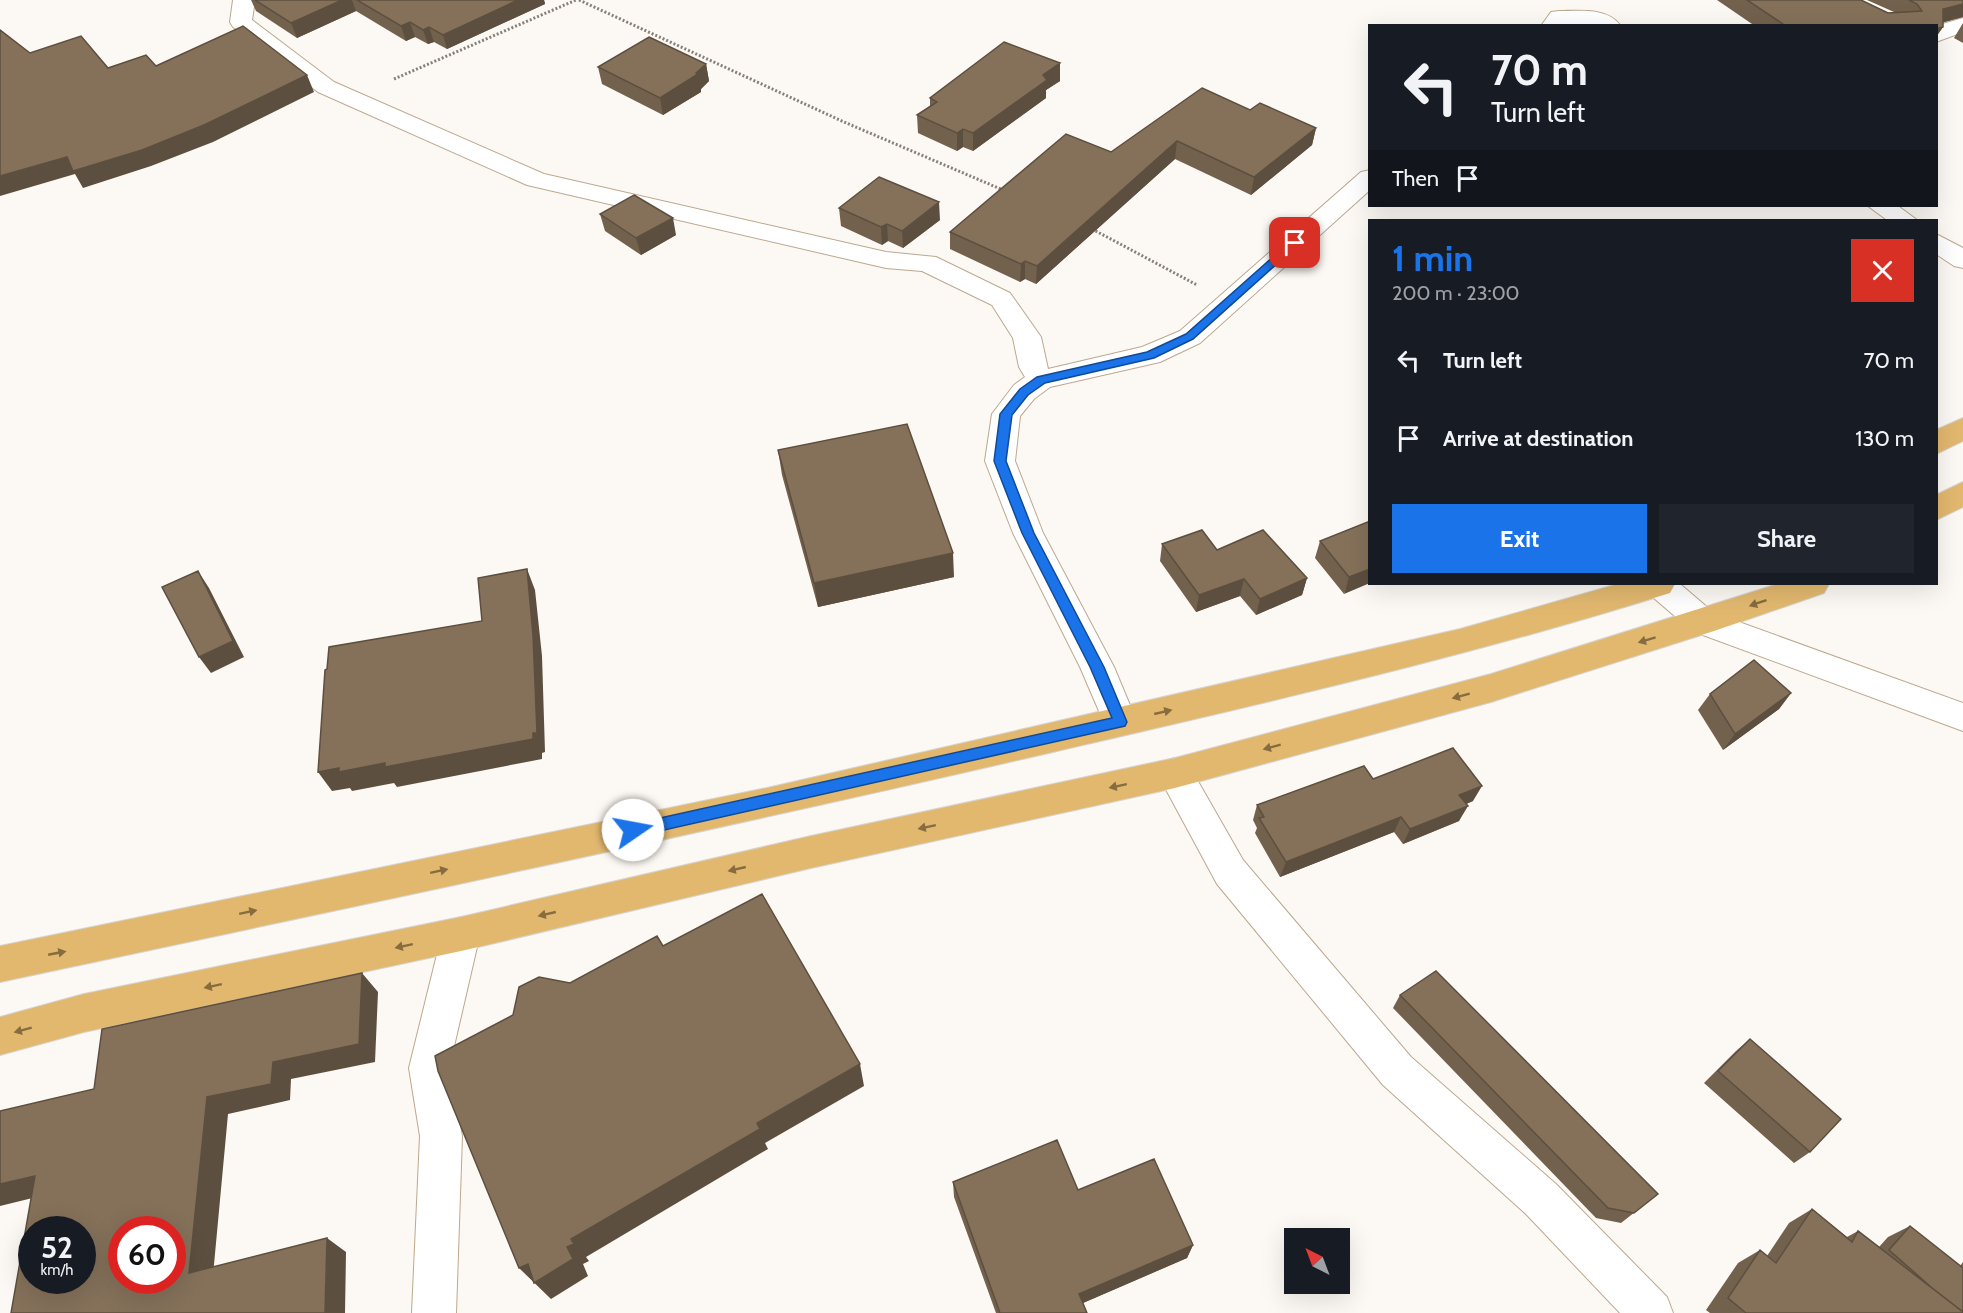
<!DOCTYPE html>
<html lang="en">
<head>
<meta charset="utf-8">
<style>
  body { margin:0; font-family:Cabin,sans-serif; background:#20242c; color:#f1f3f6; height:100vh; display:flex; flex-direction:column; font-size:22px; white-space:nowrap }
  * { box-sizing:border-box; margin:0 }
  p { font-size:20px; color:#9ea1a6 }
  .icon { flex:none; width:33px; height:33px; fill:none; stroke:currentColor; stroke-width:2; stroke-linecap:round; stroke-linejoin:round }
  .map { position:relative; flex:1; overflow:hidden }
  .details { position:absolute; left:1368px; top:219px; width:570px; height:366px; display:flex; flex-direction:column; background:#171b24; border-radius:0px; box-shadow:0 6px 24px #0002 }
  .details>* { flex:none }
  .banner { position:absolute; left:1368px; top:24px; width:570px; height:183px; border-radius:0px; box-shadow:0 6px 24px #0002; background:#171b24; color:#f1f3f6; overflow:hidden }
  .needle { width:39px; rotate:318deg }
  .buttons { position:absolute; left:1284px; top:1228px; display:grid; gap:12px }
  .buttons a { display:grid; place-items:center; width:66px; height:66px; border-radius:0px; background:#171b24; box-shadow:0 6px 24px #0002; font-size:30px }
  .speed { position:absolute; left:18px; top:1216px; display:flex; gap:12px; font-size:30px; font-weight:700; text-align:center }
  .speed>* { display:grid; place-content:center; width:78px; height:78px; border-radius:50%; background:#171b24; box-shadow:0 6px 24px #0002; line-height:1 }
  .speed small { font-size:15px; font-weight:400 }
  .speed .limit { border:9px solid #d22; background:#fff; color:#111 }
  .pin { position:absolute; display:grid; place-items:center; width:51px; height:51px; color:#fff; margin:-26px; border-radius:12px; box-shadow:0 3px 9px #0006 }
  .me { position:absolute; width:66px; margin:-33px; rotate:78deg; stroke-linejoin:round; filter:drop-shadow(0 0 4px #0008) }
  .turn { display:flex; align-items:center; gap:21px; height:126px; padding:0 24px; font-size:27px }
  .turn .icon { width:78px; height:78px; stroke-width:2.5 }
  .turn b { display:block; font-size:42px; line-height:51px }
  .then { display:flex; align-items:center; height:57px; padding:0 24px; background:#0003; gap:12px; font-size:22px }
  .round { display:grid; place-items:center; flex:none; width:63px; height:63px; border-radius:0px; background:#20242c }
  .head { display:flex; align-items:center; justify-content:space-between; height:102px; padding:0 24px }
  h1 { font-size:36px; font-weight:800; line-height:45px; color:#1a73e8 }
  .primary-button { display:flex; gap:12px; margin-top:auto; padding:12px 24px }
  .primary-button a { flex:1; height:69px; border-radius:0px; background:#1a73e8; color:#fff; font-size:24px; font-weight:800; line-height:69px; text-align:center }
  .primary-button a+a { background:#20242c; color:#f1f3f6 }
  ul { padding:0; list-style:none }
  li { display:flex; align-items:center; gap:18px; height:78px; padding:0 24px }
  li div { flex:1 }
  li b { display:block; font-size:22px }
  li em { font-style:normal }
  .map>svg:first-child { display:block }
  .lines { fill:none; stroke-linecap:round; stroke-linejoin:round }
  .minor-casing { stroke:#bda88f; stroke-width:2 }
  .primary-casing { stroke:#d5d4d2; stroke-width:2 }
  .path { stroke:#868079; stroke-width:3; stroke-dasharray:2 2; stroke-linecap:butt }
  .minor { fill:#fff; fill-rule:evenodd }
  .primary { fill:#e2b86f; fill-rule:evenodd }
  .wall { fill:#72614d }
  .shaded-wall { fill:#5d4f3f }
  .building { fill:#85715a; stroke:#5d4f3f; stroke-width:1.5; fill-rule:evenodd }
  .oneway { fill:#866c3f }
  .route { fill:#1a73e8; stroke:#114b97; stroke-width:1.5 }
</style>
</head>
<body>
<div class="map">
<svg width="1963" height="1313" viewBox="0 0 1963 1313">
  <rect width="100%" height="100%" fill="#fcf8f3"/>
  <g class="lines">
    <!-- minor casing -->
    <g class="minor-casing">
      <path id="minor" d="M233,0H255L252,20L334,82L544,174L886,252L936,257L1010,293L1041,337L1048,369L1142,347L1180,331L1361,172L1370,170V190L1200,343L1160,362L1050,387L1034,399L1020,416L1015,461L1043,533L1114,667L1137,722L1132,732L1120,736L1108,732L1080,667L1013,533L985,461L992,414L1014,385L1025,377L1019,367L1013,338L992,305L922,271L886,268L527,185L318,92L233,27L230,22Z
        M1559,11C1579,11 1608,7 1621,26H1541L1551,12Z
        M1963,18V32L1936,42V26Z
        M1868,206H1898L1917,220H1887Z
        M1936,234L1963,248V268L1954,266L1936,254Z
        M1643,584H1680L1714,613L1963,703V731L1692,631L1648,593Z
        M1175,758L1187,762L1243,860L1411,1057L1556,1184L1667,1297L1673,1313H1620L1526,1214L1383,1085L1217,884L1157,773L1163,762Z
        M461,917L474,922L480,934L449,1068L462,1136L456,1313H412L420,1136L409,1068L442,934L448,922Z"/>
    </g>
    <!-- primary casing -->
    <g class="primary-casing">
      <path id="primary" d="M1963,418V441L1936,454V430Z
        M1963,482V507L1936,520V495Z
        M1618,584H1675L1670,593C1467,657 1260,704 1053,752C703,833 351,907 0,982V946L767,788L1460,629Z
        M1778,584H1829L1824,593L1714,631L1491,702L1175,788L811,868L461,951L84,1032L0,1055V1017L84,994L461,917L811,836L1175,758L1491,674Z"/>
    </g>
    <!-- path -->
    <path class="path" d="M579,0L844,122L1003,190
      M394,79L576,0
      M1092,229L1197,285"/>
    <!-- minor -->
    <use href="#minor" class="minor"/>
    <!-- primary -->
    <use href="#primary" class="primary"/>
  </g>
  <!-- wall -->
  <path class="wall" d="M251,0H544L545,4L447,49L434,42L428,44L415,37L406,41L356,11L297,38L256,11Z
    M1717,0H1861L1888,13L1894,12L1867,0H1963V17L1943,22V27L1936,37V26H1755Z
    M1963,23V43L1954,38Z
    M1060,63V81L1046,90V98L973,151L963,147L957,151L918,133L917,115L930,106V98Z
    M706,64L709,81L701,89V92L663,115L602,84L598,67Z
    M1250,110L1316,128L1312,145L1251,195L1175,159L1036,284L1025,279L1020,282L950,249V232L1111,152Z
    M839,208L940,220L903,248L888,241L882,245L841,226Z
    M600,214L676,235L641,255L605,231Z
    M778,450L954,577L818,607L782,475Z
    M1370,521L1344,594L1315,558L1320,541Z
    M1162,544L1217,550L1307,578L1302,595L1256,615L1240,596L1196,612L1160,561Z
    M1791,693L1779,709L1723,750L1698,710L1710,694Z
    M1373,779L1473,801L1466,804L1459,821L1403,844L1394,832L1280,877L1255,833L1257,828L1253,820L1257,805Z
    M1400,995L1658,1194L1621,1223L1596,1218L1393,1008Z
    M1750,1039L1810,1152L1794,1163L1704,1083L1736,1051Z
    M953,1182L1078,1190L1193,1245L1187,1258L1083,1303L1087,1313H996L954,1197Z
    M1812,1209L1847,1237L1858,1231L1879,1247L1888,1237L1910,1226L1960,1266L1963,1262V1313H1710L1706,1310L1738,1263L1760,1250L1767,1256L1789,1223Z"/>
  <!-- shaded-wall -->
  <path class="shaded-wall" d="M342,0H352L356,11L297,38L291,23Z
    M518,0H544L545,4L447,49L443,35Z
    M1963,4V17L1934,25L1943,9Z
    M410,22L415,37L406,41L401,26Z
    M429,27L434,42L428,44L423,30Z
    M1943,27L1936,37V29Z
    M1060,63V81L1046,90V98L973,151V133L1043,75Z
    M706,64L709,81L701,89V92L663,115L660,98L696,73Z
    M307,75L314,92L213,142L151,166L83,188L75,174L0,196V176L67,157Z
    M1316,128L1312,145L1251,195L1254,177Z
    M963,129V147L957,151V133Z
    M1177,141L1175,159L1036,284L1037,266Z
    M939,202L940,220L903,248L902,231Z
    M673,218L676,235L641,255L636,238Z
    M887,224L888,241L882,245L881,227Z
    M1025,261V279L1020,282L1021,264Z
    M953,553L954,577L818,607L814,583Z
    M527,569L535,590L542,656L545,752L542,753V759L397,787L394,783L352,791L350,788L332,791L318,772L339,768L385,763Z
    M1370,569V583L1344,594L1349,577Z
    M198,571L209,588L244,657L211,673L199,657Z
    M1307,578L1302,595L1256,615L1260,599Z
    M1244,579L1240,596L1196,612L1199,595Z
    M1791,693L1779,709L1723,750L1735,734Z
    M1482,786L1473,801L1452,810L1459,795Z
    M1468,806L1459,821L1403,844L1410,829Z
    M1401,817L1394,832L1280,877L1286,862Z
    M362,973L378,992L375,1062L291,1079L290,1100L228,1114L212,1286L189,1273L207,1097L273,1062Z
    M860,1064L864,1086L765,1143L768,1149L586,1257L589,1261L583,1264L588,1276L551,1299L519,1268L567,1247L571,1239L757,1123Z
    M35,1176L61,1191L0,1206V1184Z
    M327,1238L346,1252L345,1313H325Z
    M1193,1245L1187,1258L1076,1306L1079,1294Z"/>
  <!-- building -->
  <path class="building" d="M255,0H342L291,23Z
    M357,0H518L443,35L429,27L423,30L410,22L401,26Z
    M1747,0H1861L1888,13L1922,11L1917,4L1909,0H1963V4L1943,9V27L1936,29V26H1786Z
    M243,26L307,75L204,125L142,150L73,171L67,157L0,176V30L30,53L81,36L108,68L146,55L156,66Z
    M649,37L706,64L696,73L698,74L660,98L598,67Z
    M1004,42L1060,63L1043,75L1047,80L973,133L963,129L957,133L917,115L937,102L930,98Z
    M1202,88L1250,110L1260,103L1316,128L1254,177L1177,141L1037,266L1025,261L1021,264L950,232L1066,134L1111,152Z
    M879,177L939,202L902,231L887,224L881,227L839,208Z
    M634,195L673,218L636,238L600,214Z
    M907,424L953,553L814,583L778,450Z
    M1370,521V569L1349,577L1320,541Z
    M1202,530L1217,550L1263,530L1307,578L1260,599L1244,579L1199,595L1162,544Z
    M527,569L533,635L537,733H533V739L385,767V763L339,772V768L318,772L325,670L327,669L329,647L482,621L478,578Z
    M198,571L233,641L199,657L162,587Z
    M1754,660L1791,693L1735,734L1710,694Z
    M1453,748L1482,786L1459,795L1468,806L1410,829L1401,817L1286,862L1259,818L1264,817L1257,805L1364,766L1373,779Z
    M762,894L860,1064L757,1123L760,1129L571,1239L574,1244L567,1247L573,1259L534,1283L528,1264L519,1268L438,1071L435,1056L513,1015L519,987L539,977L570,983L657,936L663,946Z
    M1436,971L1658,1194L1634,1213L1608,1208L1400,995Z
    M362,973L359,1044L273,1062L271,1084L207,1097L189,1273L327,1238L325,1313H11L35,1176L0,1184V1111L94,1089L102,1029ZM32,1230H82V1281H32ZM122,1230H172V1281H122Z
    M1750,1039L1841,1119L1810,1152L1718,1071Z
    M1057,1140L1078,1190L1154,1159L1193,1245L1079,1294L1087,1313H1000L953,1182Z
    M1812,1209L1852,1242L1858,1231L1963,1312V1313H1746L1728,1298L1760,1250L1776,1263Z
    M1910,1226L1963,1268V1312L1931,1287L1889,1250Z"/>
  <!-- one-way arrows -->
  <defs><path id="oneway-solid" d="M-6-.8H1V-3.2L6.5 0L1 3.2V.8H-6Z" transform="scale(1.5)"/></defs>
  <g class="oneway">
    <use href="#oneway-solid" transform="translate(1758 603) rotate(161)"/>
    <use href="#oneway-solid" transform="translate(1647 640) rotate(163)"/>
    <use href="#oneway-solid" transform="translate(1461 696) rotate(165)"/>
    <use href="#oneway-solid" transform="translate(1163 712) rotate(-13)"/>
    <use href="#oneway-solid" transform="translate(1272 747) rotate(165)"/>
    <use href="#oneway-solid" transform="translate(1118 786) rotate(168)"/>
    <use href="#oneway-solid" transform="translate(927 827) rotate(168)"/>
    <use href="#oneway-solid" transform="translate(737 869) rotate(167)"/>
    <use href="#oneway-solid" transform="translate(439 871) rotate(-12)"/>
    <use href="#oneway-solid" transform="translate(248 912) rotate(-12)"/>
    <use href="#oneway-solid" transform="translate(547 914) rotate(167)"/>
    <use href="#oneway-solid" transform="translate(404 946) rotate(168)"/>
    <use href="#oneway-solid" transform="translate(57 953) rotate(-11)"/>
    <use href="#oneway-solid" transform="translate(213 986) rotate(168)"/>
    <use href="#oneway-solid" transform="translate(23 1030) rotate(165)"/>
  </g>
  <!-- route -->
  <path class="route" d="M1291,241L1300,243L1193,339L1154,358L1045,383L1028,395L1012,415L1006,461L1034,533L1104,667L1127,722L1125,726L633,837L628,835L626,830L628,826L633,824L1112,718L1090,667L1022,533L994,461L1000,414L1020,389L1037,377L1147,352L1186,334Z"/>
</svg>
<div class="buttons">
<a><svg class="needle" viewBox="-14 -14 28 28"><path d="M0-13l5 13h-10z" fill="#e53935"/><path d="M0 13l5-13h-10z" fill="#9ea1a6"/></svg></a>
</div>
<div class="speed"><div>52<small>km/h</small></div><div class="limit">60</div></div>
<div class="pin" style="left:1295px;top:243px;background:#d93025"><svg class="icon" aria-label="arrive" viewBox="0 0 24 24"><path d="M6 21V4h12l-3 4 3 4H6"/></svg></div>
<svg class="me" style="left:633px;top:830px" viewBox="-20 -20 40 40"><circle r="19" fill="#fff"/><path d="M0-13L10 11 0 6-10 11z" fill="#1a73e8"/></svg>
<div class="banner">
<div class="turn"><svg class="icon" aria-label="left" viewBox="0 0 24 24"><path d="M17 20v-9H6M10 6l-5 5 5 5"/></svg><div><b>70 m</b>Turn left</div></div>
<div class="then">Then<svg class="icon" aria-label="arrive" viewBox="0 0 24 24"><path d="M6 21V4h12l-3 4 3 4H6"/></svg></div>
</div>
<section class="details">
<div class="head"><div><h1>1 min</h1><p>200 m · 23:00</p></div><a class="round" style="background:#d93025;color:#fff"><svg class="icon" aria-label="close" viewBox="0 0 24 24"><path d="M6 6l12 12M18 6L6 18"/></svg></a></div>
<ul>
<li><svg class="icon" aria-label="left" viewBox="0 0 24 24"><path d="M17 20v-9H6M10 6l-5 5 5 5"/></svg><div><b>Turn left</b></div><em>70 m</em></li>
<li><svg class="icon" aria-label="arrive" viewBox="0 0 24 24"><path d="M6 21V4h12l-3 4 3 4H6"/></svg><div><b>Arrive at destination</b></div><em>130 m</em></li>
</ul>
<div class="primary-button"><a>Exit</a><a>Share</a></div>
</section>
</div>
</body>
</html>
